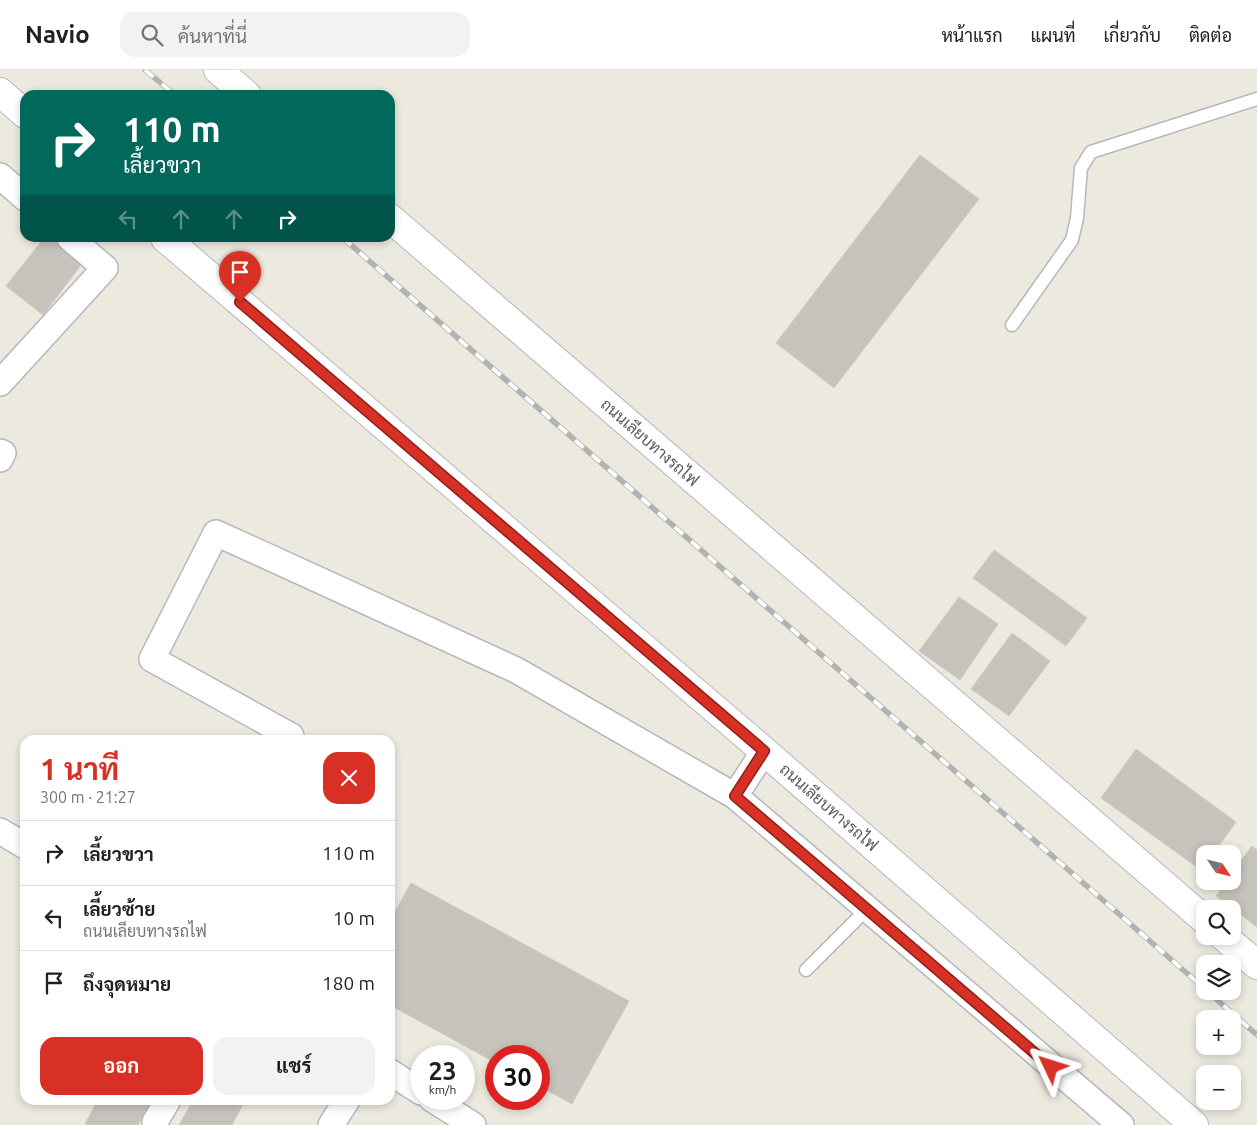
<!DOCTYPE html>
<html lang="th">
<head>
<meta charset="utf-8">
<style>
  body { margin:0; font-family:Ubuntu,Sarabun,sans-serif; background:#f2f2f2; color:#202124; height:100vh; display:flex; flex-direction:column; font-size:19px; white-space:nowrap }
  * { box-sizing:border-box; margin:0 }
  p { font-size:16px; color:#757577 }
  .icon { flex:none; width:28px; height:28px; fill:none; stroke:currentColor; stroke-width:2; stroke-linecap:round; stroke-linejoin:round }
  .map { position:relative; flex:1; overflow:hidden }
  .side { position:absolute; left:20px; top:665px; width:375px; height:370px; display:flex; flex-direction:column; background:#fff; border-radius:15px; box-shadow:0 2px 8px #0003 }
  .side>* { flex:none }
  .banner { position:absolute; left:20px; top:20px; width:375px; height:152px; border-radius:15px; box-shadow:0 2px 8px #0003; background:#00695c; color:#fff; overflow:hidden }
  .needle { width:32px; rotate:125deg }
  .fabs { position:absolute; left:1196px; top:775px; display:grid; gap:10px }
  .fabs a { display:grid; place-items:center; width:45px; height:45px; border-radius:10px; background:#fff; box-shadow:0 2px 8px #0003; font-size:25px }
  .speed { position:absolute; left:410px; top:975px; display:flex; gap:10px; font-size:25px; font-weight:700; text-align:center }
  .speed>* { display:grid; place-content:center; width:65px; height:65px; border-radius:50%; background:#fff; box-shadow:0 2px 8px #0003; line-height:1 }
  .speed small { font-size:12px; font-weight:400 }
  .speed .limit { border:8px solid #d22; background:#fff; color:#111 }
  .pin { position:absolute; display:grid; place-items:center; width:42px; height:42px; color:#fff; margin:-51px -21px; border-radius:50% 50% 50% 0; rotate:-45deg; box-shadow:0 0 5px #0007 }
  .pin .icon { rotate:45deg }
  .me { position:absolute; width:55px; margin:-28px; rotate:311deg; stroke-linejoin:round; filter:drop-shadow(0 0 4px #0008) }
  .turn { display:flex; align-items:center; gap:18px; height:105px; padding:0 20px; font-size:22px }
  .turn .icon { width:65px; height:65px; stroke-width:2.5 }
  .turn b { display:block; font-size:35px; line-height:42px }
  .lanes { display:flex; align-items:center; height:48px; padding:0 20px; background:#0003; justify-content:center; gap:25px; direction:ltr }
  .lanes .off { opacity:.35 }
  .round { display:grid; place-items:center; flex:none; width:52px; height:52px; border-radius:15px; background:#f2f2f2 }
  .headline { display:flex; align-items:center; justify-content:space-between; height:85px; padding:0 20px }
  h1 { font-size:30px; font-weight:700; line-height:38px; color:#d93025 }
  .primary-button { display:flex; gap:10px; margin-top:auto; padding:10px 20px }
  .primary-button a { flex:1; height:58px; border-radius:15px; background:#d93025; color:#fff; font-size:20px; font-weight:700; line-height:58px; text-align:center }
  .primary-button a+a { background:#f2f2f2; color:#202124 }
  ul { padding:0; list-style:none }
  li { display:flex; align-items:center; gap:15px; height:65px; padding:0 20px; border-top:1px solid #e0e0e0 }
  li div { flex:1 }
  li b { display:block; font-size:19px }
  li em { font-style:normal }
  header { display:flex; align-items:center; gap:30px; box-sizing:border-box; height:70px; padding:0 25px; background:#fff; border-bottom:1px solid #e0e0e0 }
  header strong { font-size:24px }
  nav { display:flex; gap:28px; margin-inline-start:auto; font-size:18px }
  .search { width:350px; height:45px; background:#f2f2f2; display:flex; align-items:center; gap:12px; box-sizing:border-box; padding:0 18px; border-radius:15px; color:#757577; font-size:19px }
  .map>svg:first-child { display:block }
  .building { fill:#c6c3bc; stroke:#d0cbbd }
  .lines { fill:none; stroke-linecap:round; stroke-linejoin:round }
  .lane-casing { stroke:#b5b7bc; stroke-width:15 }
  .street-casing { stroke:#b5b7bc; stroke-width:28 }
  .secondary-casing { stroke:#b5b8be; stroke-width:30 }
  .lane { stroke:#fff; stroke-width:12 }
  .street { stroke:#fff; stroke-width:25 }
  .secondary { stroke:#fff; stroke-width:28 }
  .rail-casing { stroke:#b1b2b2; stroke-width:5.5 }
  .rail { stroke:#fff; stroke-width:4; stroke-dasharray:11; stroke-linecap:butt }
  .route-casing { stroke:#8d1f18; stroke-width:12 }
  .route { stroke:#d93025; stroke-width:9 }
  .labels { text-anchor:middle; stroke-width:4; stroke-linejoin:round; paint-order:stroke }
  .street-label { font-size:16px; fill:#585b60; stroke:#fff }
</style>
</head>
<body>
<header>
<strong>Navio</strong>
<div class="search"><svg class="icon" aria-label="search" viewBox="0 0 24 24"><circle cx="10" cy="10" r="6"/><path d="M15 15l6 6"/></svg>ค้นหาที่นี่</div>
<nav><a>หน้าแรก</a><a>แผนที่</a><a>เกี่ยวกับ</a><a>ติดต่อ</a></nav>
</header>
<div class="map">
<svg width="1257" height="1055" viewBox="0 0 1257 1055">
  <rect width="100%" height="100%" fill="#ece9df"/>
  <!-- building -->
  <path class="building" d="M920,85L979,129L834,318L776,273Z
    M44,168H56L85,190L43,245L6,216Z
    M994,480L1087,548L1066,576L973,508Z
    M959,527L998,554L960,610L919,581Z
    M1012,563L1050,591L1009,646L971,619Z
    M1136,679L1236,752L1213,784H1205V794L1201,800L1101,728Z
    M1252,776L1257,780V857L1216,826L1227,811H1232V803Z
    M411,813L629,931L572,1034L539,1016V986H496V993L390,935V851Z
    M98,1030H152L138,1055H87L85,1054Z
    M193,1030H245L232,1055H179Z"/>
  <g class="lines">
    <!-- lane casing -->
    <g class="lane-casing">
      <path id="lane" d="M1012,255L1072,170L1077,148L1081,98L1091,82L1257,29
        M806,900L867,839"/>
    </g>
    <!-- street casing -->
    <g class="street-casing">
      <path id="street" d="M0,106L25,128
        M0,313L105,198L70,168
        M0,382L3,383L0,389
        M291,666L152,589L216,463L516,600L735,726
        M764,681L735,726L1121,1055
        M0,761L25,776
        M390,1002L421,1022
        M432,1029L473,1055
        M155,1052L168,1030
        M331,1055L347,1030"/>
    </g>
    <!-- secondary casing -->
    <g class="secondary-casing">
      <path id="secondary" d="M218,0L247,25
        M0,22L25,44
        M390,148L1205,850
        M165,168L764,681L1194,1055
        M1223,866L1257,895"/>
    </g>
    <!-- lane -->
    <use href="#lane" class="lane"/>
    <!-- street -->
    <use href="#street" class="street"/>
    <!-- secondary -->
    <use href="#secondary" class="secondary"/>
    <!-- rail casing -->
    <g class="rail-casing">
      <path id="rail" d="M145,0L175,25
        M343,168L1205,919
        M1207,921L1257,965"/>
    </g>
    <!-- rail -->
    <use href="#rail" class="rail"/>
  </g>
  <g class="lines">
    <!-- route casing -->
    <g class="route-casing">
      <path id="route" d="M240,232L764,681L735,726L1051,997"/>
    </g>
    <!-- route -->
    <use href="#route" class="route"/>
  </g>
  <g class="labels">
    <!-- street labels -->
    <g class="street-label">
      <text transform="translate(650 372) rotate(41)" y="6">ถนนเลียบทางรถไฟ</text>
      <text transform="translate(829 737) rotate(41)" y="6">ถนนเลียบทางรถไฟ</text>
    </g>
  </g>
</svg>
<div class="fabs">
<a><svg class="needle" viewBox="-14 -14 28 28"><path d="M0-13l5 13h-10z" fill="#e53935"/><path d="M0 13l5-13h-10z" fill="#757577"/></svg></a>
<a><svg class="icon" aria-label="search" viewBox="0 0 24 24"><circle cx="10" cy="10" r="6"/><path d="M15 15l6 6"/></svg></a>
<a><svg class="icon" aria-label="layers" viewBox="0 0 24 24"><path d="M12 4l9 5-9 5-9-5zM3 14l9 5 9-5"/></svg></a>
<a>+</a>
<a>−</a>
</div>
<div class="speed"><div>23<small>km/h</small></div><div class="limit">30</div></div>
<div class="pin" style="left:240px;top:232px;background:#d93025"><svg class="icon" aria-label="arrive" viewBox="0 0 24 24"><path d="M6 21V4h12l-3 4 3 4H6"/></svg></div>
<svg class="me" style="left:1051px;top:997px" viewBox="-20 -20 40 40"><path d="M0-17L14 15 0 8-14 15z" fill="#d93025" stroke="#fff" stroke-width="4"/></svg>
<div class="banner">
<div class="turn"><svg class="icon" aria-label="right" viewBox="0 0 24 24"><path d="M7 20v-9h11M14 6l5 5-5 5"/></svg><div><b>110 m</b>เลี้ยวขวา</div></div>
<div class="lanes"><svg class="icon off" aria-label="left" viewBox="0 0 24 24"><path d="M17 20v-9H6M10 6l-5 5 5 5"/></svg><svg class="icon off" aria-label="ahead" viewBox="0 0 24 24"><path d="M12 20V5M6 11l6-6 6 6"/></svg><svg class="icon off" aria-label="ahead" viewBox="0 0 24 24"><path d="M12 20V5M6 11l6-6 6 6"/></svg><svg class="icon" aria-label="right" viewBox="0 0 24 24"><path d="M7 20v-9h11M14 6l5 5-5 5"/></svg></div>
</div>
<section class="side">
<div class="headline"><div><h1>1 นาที</h1><p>300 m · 21:27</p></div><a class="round" style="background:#d93025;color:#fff"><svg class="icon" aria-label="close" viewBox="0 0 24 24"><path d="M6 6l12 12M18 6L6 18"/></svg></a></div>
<ul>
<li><svg class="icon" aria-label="right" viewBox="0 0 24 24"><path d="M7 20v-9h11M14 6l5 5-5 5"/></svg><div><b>เลี้ยวขวา</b></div><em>110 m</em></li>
<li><svg class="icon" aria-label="left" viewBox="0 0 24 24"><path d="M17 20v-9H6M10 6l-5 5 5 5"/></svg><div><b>เลี้ยวซ้าย</b><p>ถนนเลียบทางรถไฟ</p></div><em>10 m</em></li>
<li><svg class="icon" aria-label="arrive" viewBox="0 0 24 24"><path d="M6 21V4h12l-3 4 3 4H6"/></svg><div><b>ถึงจุดหมาย</b></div><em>180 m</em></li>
</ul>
<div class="primary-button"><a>ออก</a><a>แชร์</a></div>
</section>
</div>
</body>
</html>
